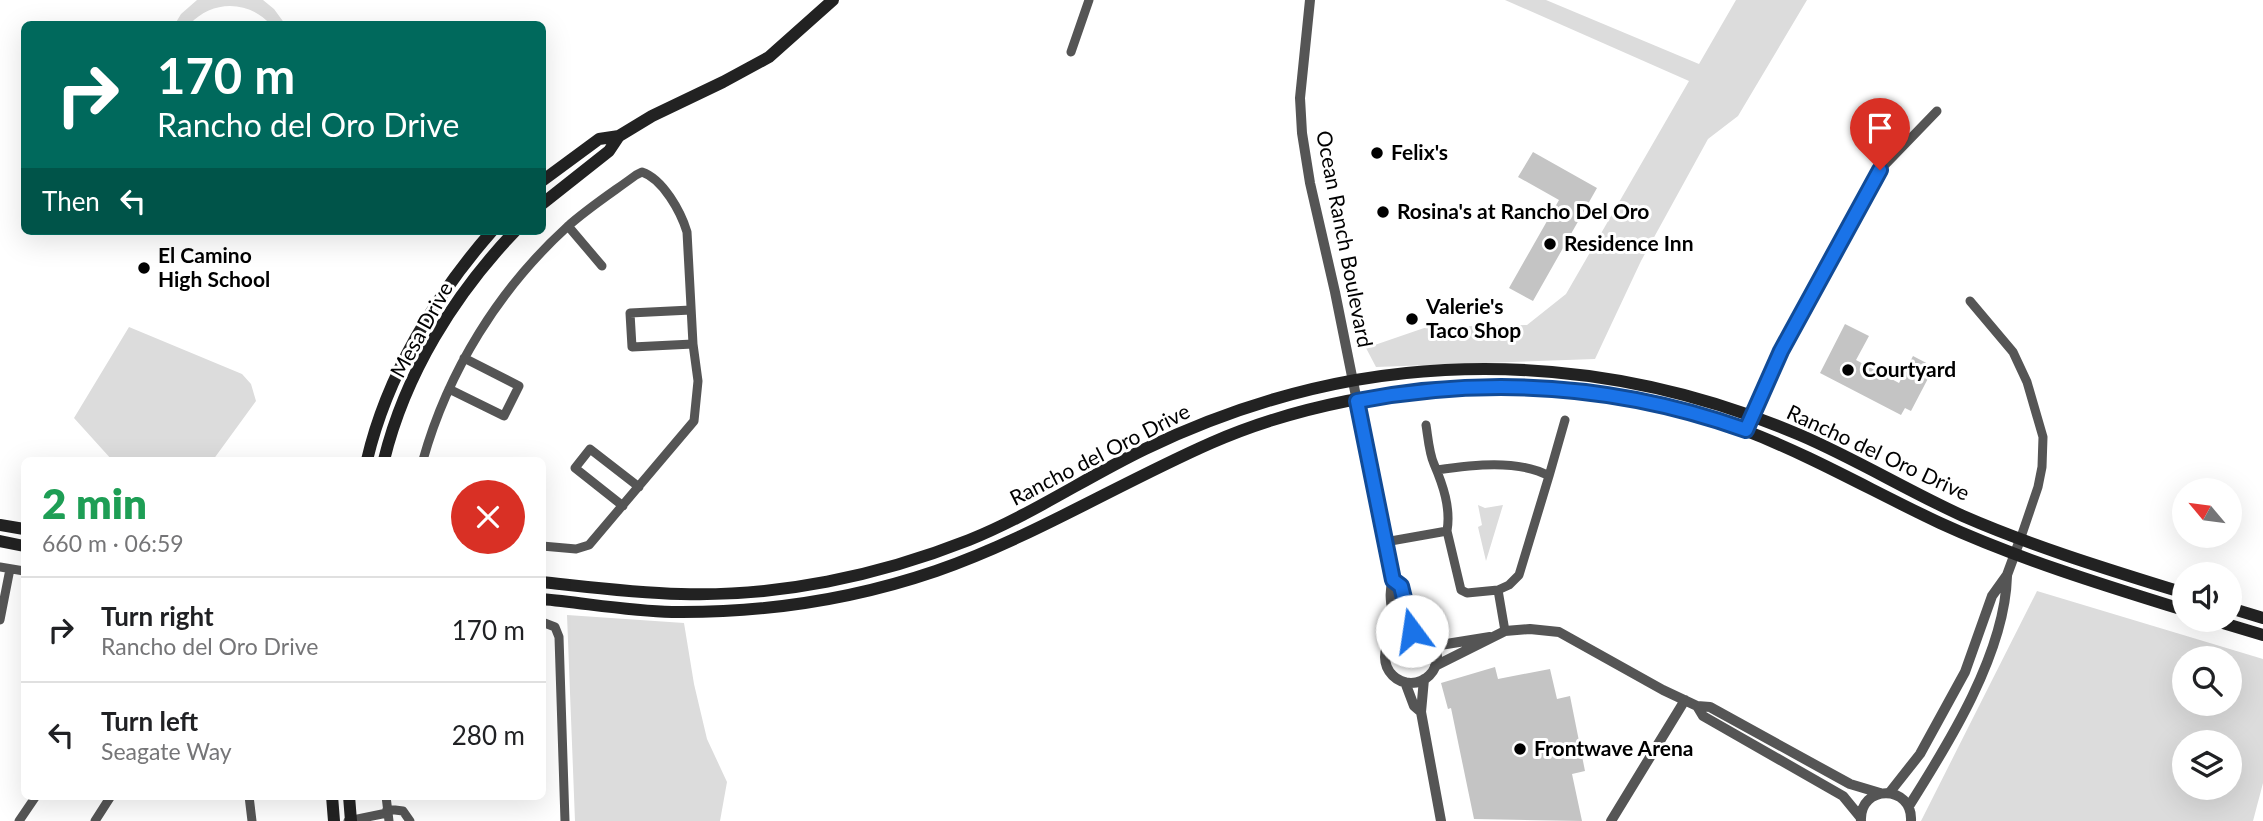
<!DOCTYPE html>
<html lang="en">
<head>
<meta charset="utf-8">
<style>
  body { margin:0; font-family:Lato,sans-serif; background:#f2f2f2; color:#202124; height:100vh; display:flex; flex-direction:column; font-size:26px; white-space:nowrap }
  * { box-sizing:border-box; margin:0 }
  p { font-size:23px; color:#757577 }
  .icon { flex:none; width:38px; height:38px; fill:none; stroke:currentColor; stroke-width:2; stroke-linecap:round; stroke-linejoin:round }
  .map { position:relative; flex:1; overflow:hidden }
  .sheet { position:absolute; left:21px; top:457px; width:525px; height:343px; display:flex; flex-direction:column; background:#fff; border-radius:10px; box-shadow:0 7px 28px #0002 }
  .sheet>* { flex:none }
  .banner { position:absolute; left:21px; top:21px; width:525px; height:214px; border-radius:10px; box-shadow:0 7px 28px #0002; background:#00695c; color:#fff; overflow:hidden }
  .needle { width:46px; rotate:299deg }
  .fabs { position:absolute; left:2172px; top:478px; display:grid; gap:14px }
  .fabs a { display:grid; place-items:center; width:70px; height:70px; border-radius:50%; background:#fff; box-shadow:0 7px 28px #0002; font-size:35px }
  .pin { position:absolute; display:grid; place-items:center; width:60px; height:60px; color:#fff; margin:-72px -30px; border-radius:50% 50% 50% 0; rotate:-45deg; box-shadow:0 0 7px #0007 }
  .pin .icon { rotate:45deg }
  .me { position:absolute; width:77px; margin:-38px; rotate:346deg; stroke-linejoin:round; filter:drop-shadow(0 0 5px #0008) }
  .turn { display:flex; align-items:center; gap:24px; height:147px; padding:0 21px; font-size:32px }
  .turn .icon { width:91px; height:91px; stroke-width:2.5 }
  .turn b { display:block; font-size:49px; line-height:60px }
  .then { display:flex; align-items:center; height:66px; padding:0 21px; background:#0003; gap:14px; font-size:26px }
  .round { display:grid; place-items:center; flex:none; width:74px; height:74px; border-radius:37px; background:#f2f2f2 }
  .overview { display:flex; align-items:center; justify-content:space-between; height:119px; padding:0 21px }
  h1 { font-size:42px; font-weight:800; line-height:52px; color:#1e9e55 }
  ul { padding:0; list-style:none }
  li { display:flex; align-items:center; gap:21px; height:105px; padding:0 21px; border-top:2px solid #e0e0e0 }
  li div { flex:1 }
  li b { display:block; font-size:26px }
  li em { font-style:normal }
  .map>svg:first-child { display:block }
  .green { fill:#dcdcdc; fill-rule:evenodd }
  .building { fill:#c4c4c4 }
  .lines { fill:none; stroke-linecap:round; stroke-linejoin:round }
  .minor { stroke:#555; stroke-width:9 }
  .tertiary { stroke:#555; stroke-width:10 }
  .secondary { stroke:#222; stroke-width:12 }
  .route-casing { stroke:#114b97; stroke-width:18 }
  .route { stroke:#1a73e8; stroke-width:12 }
  .poi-dot { fill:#000; stroke:#fff; stroke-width:2.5 }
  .labels { text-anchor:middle; stroke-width:6; stroke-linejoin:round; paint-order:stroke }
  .poi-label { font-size:21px; font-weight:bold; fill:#000; stroke:#fff; text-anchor:start }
  .street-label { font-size:21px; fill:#000; stroke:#fff }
</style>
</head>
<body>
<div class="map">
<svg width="2263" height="821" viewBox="0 0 2263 821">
  <rect width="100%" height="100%" fill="#fff"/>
  <!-- green -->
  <path class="green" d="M197,0H263L274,9L285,24H270C248,0 212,0 190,24H175L181,14Z
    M1505,0H1546L1699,64L1736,0H1807L1738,116L1708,139L1641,261L1595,359L1376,367L1366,348L1427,327L1527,325L1566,294L1689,81Z
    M129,327L242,374L251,384L256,401L213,460H112L74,418Z
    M1478,505L1485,508L1503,505L1486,561L1478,527L1482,525Z
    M2037,591L2263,659V783L2253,821H1921ZM2184,658H2230V704H2184ZM2184,742H2230V788H2184Z
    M567,615L684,623L694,684L707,739L727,782L720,821H575Z"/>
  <!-- building -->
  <path class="building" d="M1533,152L1597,188L1533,301L1509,288L1559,200L1518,177Z
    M1845,324L1869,336L1856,360L1899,383L1913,356L1934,367L1911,411L1905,408L1901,415L1820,373Z
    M1495,667L1498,679L1550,669L1557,699L1570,696L1585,771L1572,774L1582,821L1474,819L1451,708L1448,709L1441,683Z"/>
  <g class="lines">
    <!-- minor -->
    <path class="minor" d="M1071,52L1089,0
      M568,226L602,266
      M1970,301L2013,352L2027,382L2043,437L2042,467L2038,487L2021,537
      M691,310L630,313L632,347L693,344
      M449,389L504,416L519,386L464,358
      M1426,425C1428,437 1429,453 1434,464C1443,485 1451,508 1447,531
      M1746,430L1781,351L1865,194L1880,170L1937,111
      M423,460C448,371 499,289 567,227C588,208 613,192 636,175L642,172C663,179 681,212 687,232L693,344L698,381L694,421L589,545L576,549L542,546
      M1437,470C1471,465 1518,459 1549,476L1519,575L1509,585L1498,590L1505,631
      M1549,476L1565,420
      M623,506L575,468L590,449L639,487
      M1385,542L1447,531L1461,590L1467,593L1498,590
      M0,567L24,571
      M0,620L10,569
      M542,622L555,627L559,637L565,821
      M249,796L252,821
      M386,796L389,821
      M387,809L403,811L410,821
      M19,821L36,796
      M95,821L111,796
      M348,821L387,813"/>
    <!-- tertiary -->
    <path class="tertiary" d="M1310,0L1300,98L1302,133L1310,183L1335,292L1393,580C1386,599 1397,619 1393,639
      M1393,580L1401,586L1412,631
      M1385 657a26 26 0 1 1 52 0a26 26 0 1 1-52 0Z
      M1434,646L1490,637
      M1435,666L1505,631L1530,629L1559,632L1663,690L1697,706L1710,707L1850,784L1880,793
      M1424,679L1421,712L1441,821
      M1405,682L1414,706L1421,712
      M1697,706L1703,716L1843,796L1861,818
      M1890,792L1920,754L1965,672L1992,596L2007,575L2021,537
      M1909,806C1949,743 2005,653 2007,576
      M1611,821L1685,700
      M1861,821C1859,784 1913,784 1911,821"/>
    <!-- secondary -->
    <path class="secondary" d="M542,181L599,139L619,136L652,116L723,82L769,57L833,0
      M542,204L609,151L619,136
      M367,460C387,375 435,296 492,231
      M384,460C405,374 454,295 515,231
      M0,525L24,529
      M0,541L24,546
      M542,582C588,587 634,593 681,594C778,597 878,576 969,540C1031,515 1085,478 1145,449C1239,404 1341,375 1445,370C1567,364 1688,387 1800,435C1856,459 1908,491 1963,516C2034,547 2110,570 2184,593
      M542,599C585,603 629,611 672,612C761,613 851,600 936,571C1031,538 1118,484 1211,443C1295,406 1397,387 1489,386C1574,385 1664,400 1744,430C1812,456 1874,492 1940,523C2016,558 2103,585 2184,610
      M2230,608L2263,618
      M2213,620L2263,635
      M332,796L334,821
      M349,796L351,821"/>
  </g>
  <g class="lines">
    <!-- route casing -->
    <g class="route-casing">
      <path id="route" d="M1412,631L1401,586L1393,580L1357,401C1488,376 1620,385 1746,430L1781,351L1880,170"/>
    </g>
    <!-- route -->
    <use href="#route" class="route"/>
  </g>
  <!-- markers -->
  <g class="poi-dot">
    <circle cx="1377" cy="153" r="7"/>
    <circle cx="1383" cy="212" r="7"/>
    <circle cx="1550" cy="244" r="7"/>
    <circle cx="144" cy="268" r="7"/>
    <circle cx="1412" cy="319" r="7"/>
    <circle cx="1848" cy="370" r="7"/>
    <circle cx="1520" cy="749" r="7"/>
  </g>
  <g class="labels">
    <!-- poi labels -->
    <g class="poi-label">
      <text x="1391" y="160">Felix's</text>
      <text x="1397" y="219">Rosina's at Rancho Del Oro</text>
      <text x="1564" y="251">Residence Inn</text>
      <text x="158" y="263">El Camino<tspan x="158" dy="24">High School</tspan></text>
      <text x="1426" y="314">Valerie's<tspan x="1426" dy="24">Taco Shop</tspan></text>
      <text x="1862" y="377">Courtyard</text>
      <text x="1534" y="756">Frontwave Arena</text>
    </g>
    <!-- street labels -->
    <g class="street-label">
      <text transform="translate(1344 239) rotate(79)" y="7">Ocean Ranch Boulevard</text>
      <text transform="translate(422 330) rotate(-61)" y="7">Mesa Drive</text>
      <text transform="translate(1878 453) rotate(25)" y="7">Rancho del Oro Drive</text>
      <text transform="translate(1100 455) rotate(-27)" y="7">Rancho del Oro Drive</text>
    </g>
  </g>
</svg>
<div class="fabs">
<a><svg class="needle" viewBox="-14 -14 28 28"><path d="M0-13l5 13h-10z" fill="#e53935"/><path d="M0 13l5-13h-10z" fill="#757577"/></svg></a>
<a><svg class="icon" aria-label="sound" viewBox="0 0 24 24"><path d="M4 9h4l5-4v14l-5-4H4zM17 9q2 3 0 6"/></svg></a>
<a><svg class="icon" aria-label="search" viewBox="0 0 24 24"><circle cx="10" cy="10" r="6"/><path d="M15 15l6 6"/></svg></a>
<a><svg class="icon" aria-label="layers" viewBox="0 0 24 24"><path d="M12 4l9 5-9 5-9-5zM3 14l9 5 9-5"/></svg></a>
</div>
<div class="pin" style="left:1880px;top:170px;background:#d93025"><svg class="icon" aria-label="arrive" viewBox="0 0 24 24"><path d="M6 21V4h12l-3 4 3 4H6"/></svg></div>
<svg class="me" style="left:1412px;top:631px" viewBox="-20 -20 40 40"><circle r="19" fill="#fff"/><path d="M0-13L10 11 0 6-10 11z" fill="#1a73e8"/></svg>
<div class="banner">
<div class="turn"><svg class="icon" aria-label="right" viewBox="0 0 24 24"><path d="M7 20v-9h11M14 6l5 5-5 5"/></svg><div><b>170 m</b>Rancho del Oro Drive</div></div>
<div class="then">Then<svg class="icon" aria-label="left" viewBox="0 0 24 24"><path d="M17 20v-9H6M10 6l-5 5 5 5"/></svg></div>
</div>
<section class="sheet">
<div class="overview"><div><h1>2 min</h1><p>660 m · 06:59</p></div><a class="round" style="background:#d93025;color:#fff"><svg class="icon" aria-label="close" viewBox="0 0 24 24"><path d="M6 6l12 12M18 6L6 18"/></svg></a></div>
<ul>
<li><svg class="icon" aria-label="right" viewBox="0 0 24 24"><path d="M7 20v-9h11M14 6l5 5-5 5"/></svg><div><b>Turn right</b><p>Rancho del Oro Drive</p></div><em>170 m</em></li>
<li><svg class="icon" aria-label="left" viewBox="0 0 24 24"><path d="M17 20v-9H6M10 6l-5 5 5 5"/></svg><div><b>Turn left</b><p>Seagate Way</p></div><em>280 m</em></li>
</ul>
</section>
</div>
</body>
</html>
